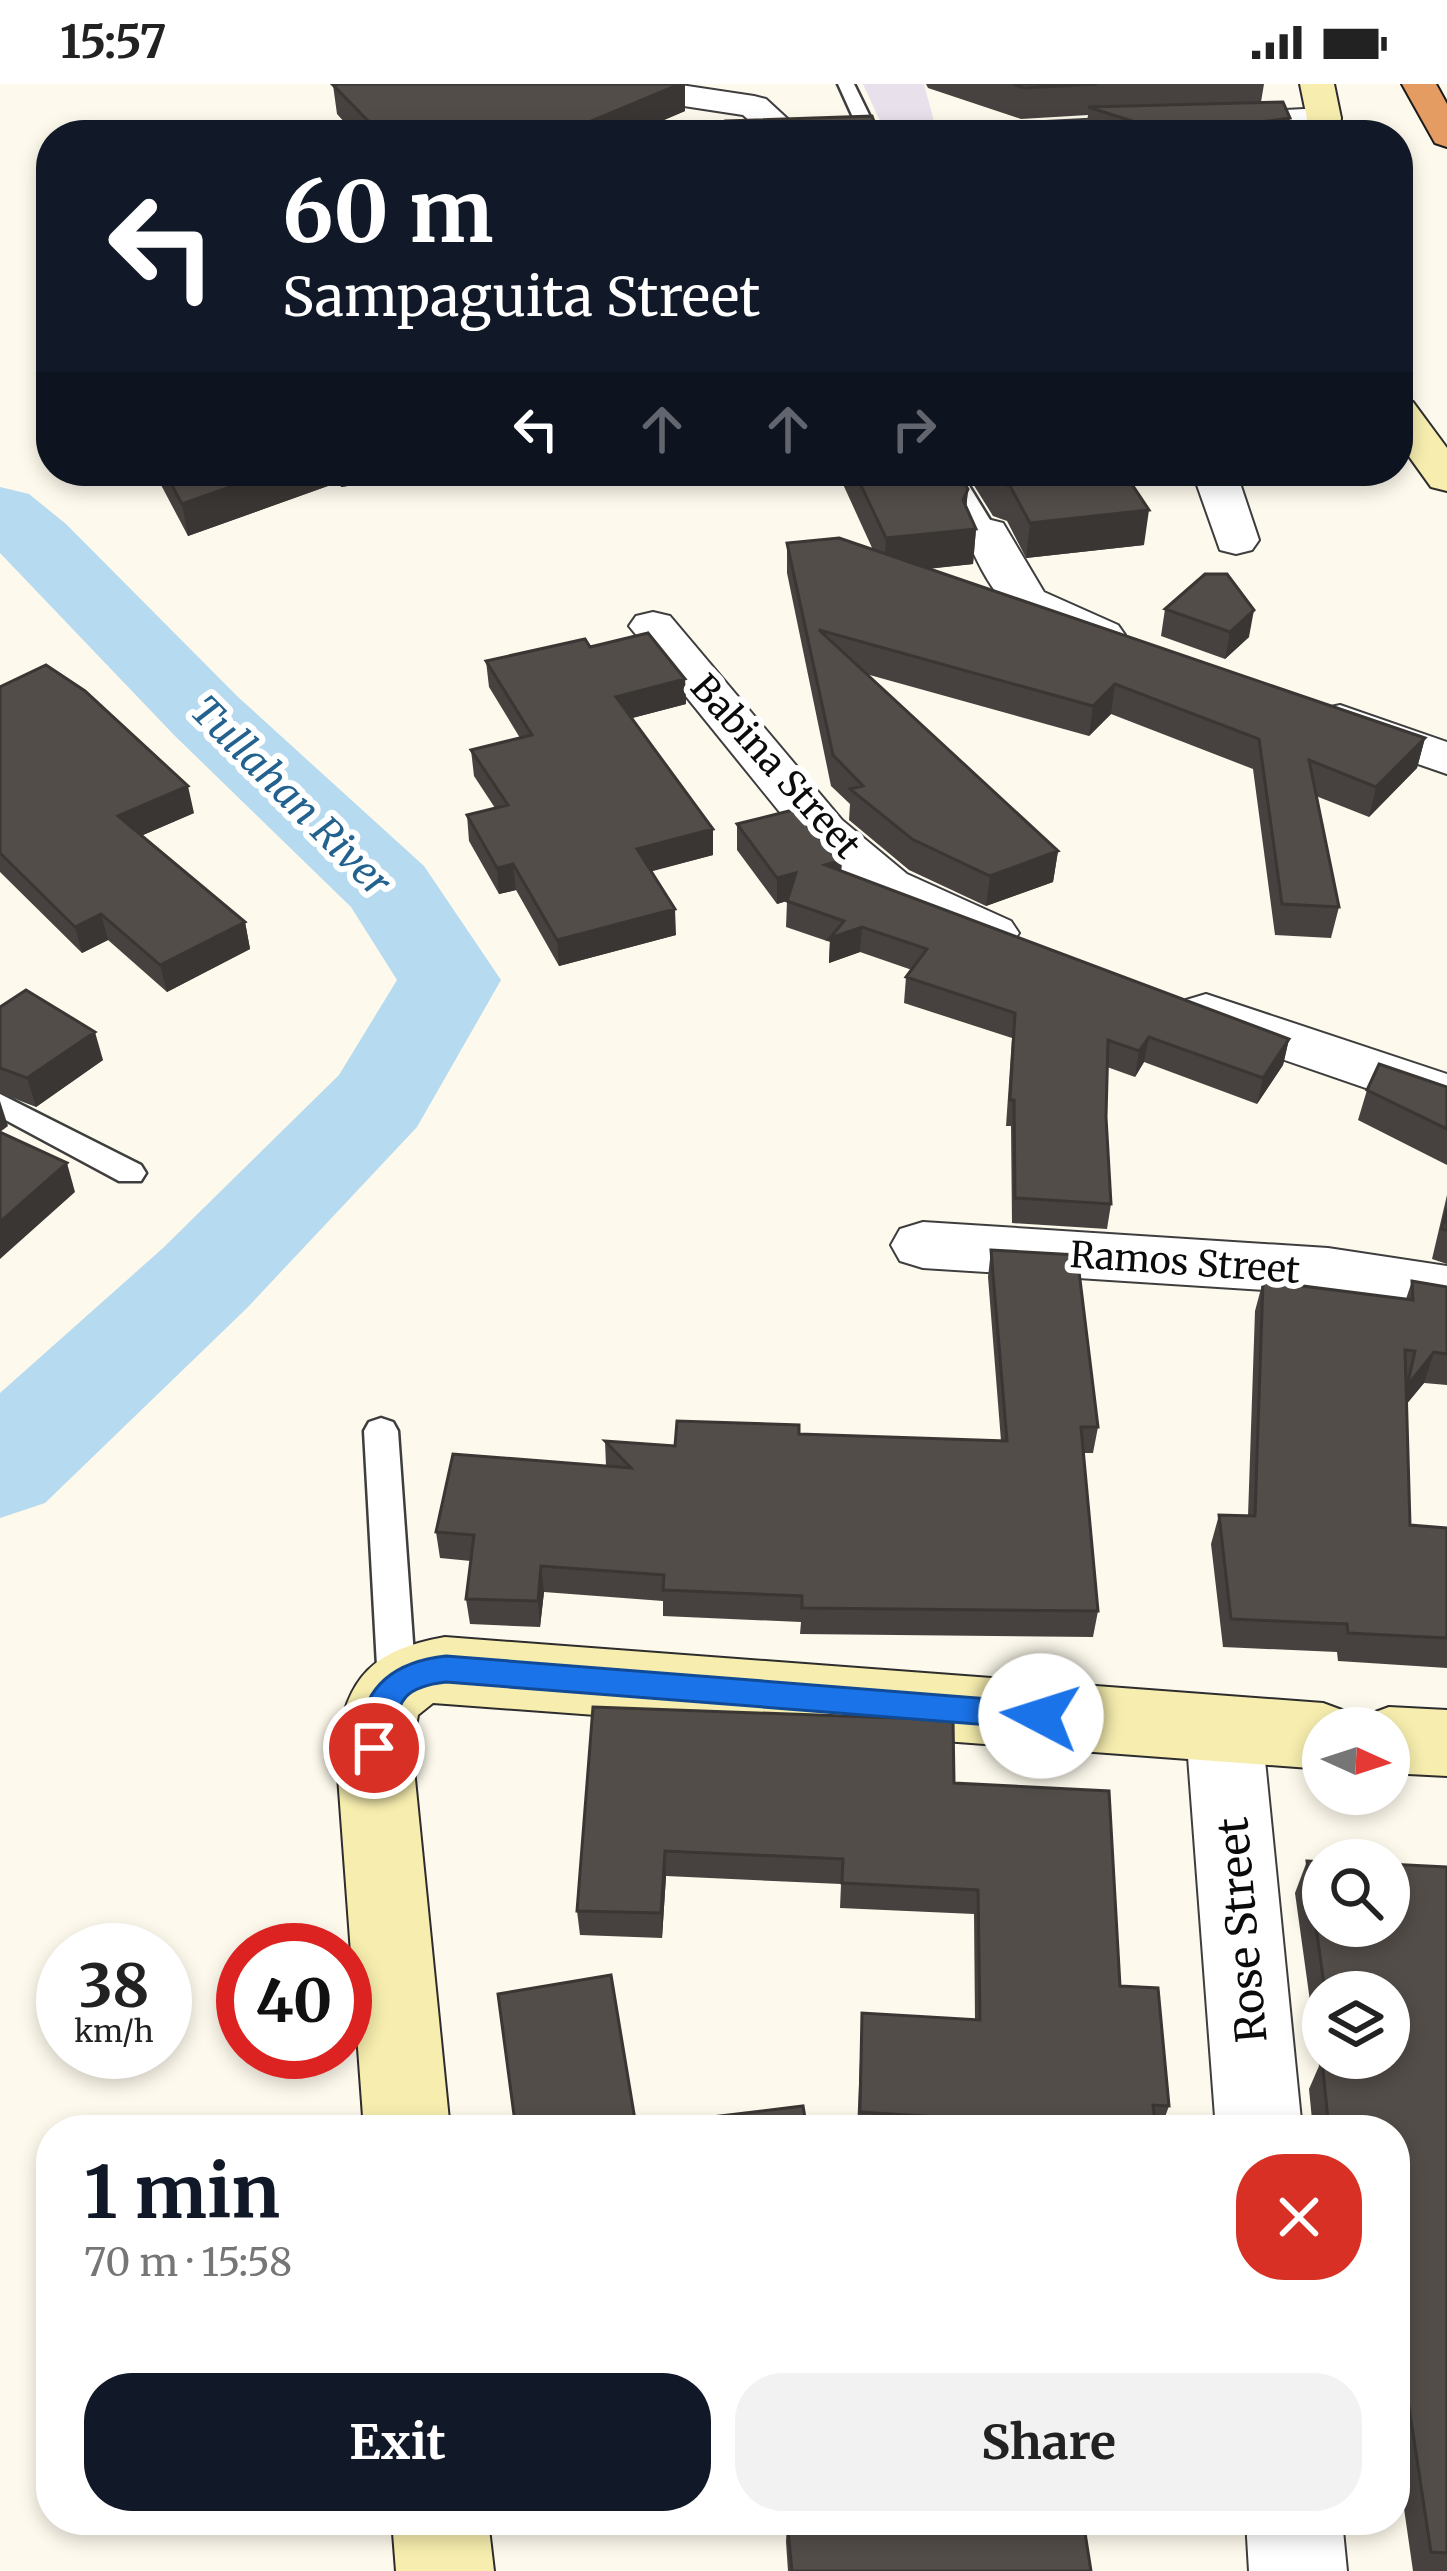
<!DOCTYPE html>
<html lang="en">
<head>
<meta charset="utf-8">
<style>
  body { margin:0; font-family:Merriweather,serif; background:#f2f2f2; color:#222; height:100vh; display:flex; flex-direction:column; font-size:45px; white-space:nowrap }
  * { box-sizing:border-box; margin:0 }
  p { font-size:39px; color:#767676 }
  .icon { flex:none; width:66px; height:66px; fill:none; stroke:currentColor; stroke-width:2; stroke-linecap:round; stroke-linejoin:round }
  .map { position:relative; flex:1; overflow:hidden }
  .sheet { position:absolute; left:36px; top:2031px; width:1374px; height:420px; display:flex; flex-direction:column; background:#fff; border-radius:48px; box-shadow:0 6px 18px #0003 }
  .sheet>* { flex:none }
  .hud { position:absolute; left:36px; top:36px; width:1377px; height:366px; border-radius:48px; box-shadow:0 6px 18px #0003; background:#111827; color:#fff; overflow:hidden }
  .needle { width:78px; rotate:93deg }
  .buttons { position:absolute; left:1302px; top:1623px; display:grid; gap:24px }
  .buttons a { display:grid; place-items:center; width:108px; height:108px; border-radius:50%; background:#fff; box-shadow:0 6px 18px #0003; font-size:60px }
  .speed { position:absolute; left:36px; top:1839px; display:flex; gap:24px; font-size:60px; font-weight:700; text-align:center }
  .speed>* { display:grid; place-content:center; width:156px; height:156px; border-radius:50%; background:#fff; box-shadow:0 6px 18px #0003; line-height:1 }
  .speed small { font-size:30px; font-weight:400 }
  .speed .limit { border:18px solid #d22; background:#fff; color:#111 }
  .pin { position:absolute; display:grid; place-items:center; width:102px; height:102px; color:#fff; margin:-51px; border:6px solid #fff; border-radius:50%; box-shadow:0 3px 12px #0007 }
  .me { position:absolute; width:132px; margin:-66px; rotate:275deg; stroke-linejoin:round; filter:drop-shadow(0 0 9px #0008) }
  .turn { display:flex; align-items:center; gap:42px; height:252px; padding:0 48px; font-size:54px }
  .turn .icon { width:156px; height:156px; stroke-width:2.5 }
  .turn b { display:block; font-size:84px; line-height:102px }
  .lanes { display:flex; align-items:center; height:114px; padding:0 48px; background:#0003; justify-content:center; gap:60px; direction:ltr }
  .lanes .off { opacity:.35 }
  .round { display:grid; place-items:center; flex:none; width:126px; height:126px; border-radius:48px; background:#f2f2f2 }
  .summary { display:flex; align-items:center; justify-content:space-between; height:204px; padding:0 48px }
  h1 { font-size:72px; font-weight:700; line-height:90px; color:#111827 }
  .primary-button { display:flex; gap:24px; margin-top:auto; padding:24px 48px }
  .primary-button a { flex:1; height:138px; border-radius:48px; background:#111827; color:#fff; font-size:48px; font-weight:700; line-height:138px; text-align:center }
  .primary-button a+a { background:#f2f2f2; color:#222 }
  .status { display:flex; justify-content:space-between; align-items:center; height:84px; padding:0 60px; background:#fff; direction:ltr }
  .status svg { height:33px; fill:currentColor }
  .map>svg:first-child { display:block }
  .industrial { fill:#e8e0ea }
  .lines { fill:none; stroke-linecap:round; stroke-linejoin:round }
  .river { fill:#b6daef; fill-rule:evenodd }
  .lane-casing { stroke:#3e3e3e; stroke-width:5 }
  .street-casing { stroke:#3e3e3e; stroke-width:4 }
  .secondary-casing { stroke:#2d2d2d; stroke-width:4 }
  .highway-casing { stroke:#1c1c1c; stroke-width:4 }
  .lane { fill:#fff; fill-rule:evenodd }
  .street { fill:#fff; fill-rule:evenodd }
  .secondary { fill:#f6edae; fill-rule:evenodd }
  .highway { fill:#e59c62; fill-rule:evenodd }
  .wall { fill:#47423f; fill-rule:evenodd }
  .shaded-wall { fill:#3a3633 }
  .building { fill:#534d49; stroke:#3a3633; stroke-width:3 }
  .route { fill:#1a73e8; stroke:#114b97; stroke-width:3 }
  .labels { text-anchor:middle; stroke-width:12; stroke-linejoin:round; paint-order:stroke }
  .street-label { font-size:36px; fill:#0b0b0b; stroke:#fff }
  .water-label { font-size:39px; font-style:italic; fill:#23618f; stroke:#fff }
  .near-street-label { font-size:42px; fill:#0b0b0b; stroke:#fff }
</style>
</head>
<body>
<div class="status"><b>15:57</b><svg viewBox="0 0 49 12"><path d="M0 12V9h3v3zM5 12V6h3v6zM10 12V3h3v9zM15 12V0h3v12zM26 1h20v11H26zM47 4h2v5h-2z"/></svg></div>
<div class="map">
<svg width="1447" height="2487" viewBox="0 0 1447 2487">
  <rect width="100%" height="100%" fill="#fdf9ec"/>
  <!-- industrial -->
  <path class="industrial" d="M863,0H924L937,49L886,50Z"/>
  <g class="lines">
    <!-- river -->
    <path class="river" d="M0,403L29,410L66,440L238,613L424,782L501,896L417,1043L247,1224L45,1419L0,1434V1309L163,1164L339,991L397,896L351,823L174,651L0,469Z"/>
    <!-- lane casing -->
    <g class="lane-casing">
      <path id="lane" d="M838,0H854L879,51H861Z
        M938,387H960L998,449L995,454H979Z
        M0,1010L141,1081L146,1089L141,1097H119L0,1033Z
        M381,1334L393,1338L398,1347L416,1600L410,1611L397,1616L384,1611L378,1600L364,1347L369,1338Z"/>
    </g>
    <!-- street casing -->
    <g class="street-casing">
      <path id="street" d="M588,0H674L754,12L766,15L805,51H766L743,31L605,10L593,7Z
        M1324,24L1336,27L1341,34L1336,41L1201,51H987L993,44L1005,40Z
        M1192,387H1236L1259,456L1252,466L1236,470L1220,466Z
        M987,435L1003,439L1044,508L1118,541L1125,551L1118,561C1097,566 1083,561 1064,554C1003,532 990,505 964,449L971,439Z
        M653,528L670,532L842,736L907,790L1011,837L1019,849L1011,861L991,867L971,861L869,814L804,758L629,542L636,532Z
        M1340,621L1447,658V690L1322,647L1315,636L1322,625Z
        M1206,910L1447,990V1032L1186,942L1177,929L1186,916Z
        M923,1138L1328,1164L1447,1182V1230L1328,1210L923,1184L900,1177L891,1161L900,1145Z
        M1224,1613L1251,1623L1262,1646L1302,2046H1216L1186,1646L1197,1623Z
        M1246,2436H1342L1347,2487H1249Z"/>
    </g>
    <!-- secondary casing -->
    <g class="secondary-casing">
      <path id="secondary" d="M1300,0H1334L1341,34L1339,51H1303L1307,34Z
        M1398,314L1413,318L1447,364V407L1431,403L1398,357Z
        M445,1553L1323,1619L1350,1629L1357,1643L1362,1633L1389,1623L1447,1626V1692L1389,1689V1644H1323V1685L433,1619L418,1631L412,1665L450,2046H364L336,1665C347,1592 373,1566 445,1553Z
        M392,2436H488L494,2487H396Z"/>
    </g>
    <!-- highway casing -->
    <g class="highway-casing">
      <path id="highway" d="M1402,0H1436L1447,20V63L1435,59Z"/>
    </g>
    <!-- lane -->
    <use href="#lane" class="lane"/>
    <!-- street -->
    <use href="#street" class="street"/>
    <!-- secondary -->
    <use href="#secondary" class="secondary"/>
    <!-- highway -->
    <use href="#highway" class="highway"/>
  </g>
  <!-- wall -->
  <path class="wall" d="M340,0H685V27L629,51H356L337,30L333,1Z
    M926,0H1264L1261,18L1287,51H1085L1088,31L1021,35L928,4Z
    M157,387H434V389L341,403L339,398L188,452L160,399Z
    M837,387H957L968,405L966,424L976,445L973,480L928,485L1425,654L1417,684L1369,733L1316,712L1339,823L1331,854L1275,851L1253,685L1111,630L1089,652L866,590L1058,767L1053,798L986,822L909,786L849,736L850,720L831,702L787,489V459L873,466Z
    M965,387H1123L1144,461L1026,474L1007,437L993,432Z
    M1165,525L1249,553L1225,575L1161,552Z
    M590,563L685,595L686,620L632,634L713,745V771L651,787L676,851L559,882L516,806L499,810L469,757L467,731L495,724L474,692L471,666L520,654L489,603L486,577Z
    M0,603L194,729L141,752L245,838L250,865L167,908L108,856L82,869L0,788Z
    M737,740L842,776L841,787L1289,955L1283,981L1257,1020L1144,978L1135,993L1107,983L1106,1033L1111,1120L1107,1145L1012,1139L1011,1042H1006L1012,954L904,919L906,893L912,886L860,868L829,879L830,858L786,843L787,817L777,820L737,766Z
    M0,923L103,976L36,1023L0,1009Z
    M1447,1003V1081L1358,1036L1367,1006Z
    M1447,1111V1180L1432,1175Z
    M991,1166L1098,1343L1093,1369H1083L1098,1527L1093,1553L800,1550L801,1538L663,1532V1517L544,1508L540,1543L470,1540L466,1515L471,1477L440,1474L436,1448L606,1382L605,1357L675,1362L799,1350L1001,1357L988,1193Z
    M1263,1197L1406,1215L1412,1197L1447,1203V1301L1424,1299L1406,1320L1410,1441L1447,1444V1584L1338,1577L1337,1568L1223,1563L1211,1460L1219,1431L1248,1432L1255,1227Z
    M593,1623L954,1699L1120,1902L1169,2022L1161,2044H1156V2046H857L862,1929L975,1936L974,1830L840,1824L841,1800L666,1792L662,1854L580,1851L577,1827Z
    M1307,1777L1447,1783V2487H1413L1395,2362V2046H1313L1309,2005L1319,1982L1295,1809ZM1323,1908H1389V1974H1323Z
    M787,2436L1091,2487H788L786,2458Z"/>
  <!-- shaded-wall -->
  <path class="shaded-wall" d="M680,0H685V27L629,51H558Z
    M1290,34L1287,51H1237L1253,39Z
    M275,387H338L339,398L188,452L182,420Z
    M339,387H434V389L341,403Z
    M968,405L965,440L976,445L973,480L884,489L886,454L963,416Z
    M1149,426L1144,461L1026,474L1030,439Z
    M1254,526L1249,553L1225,575L1230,548Z
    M685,595L686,620L617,638L616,613Z
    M1115,600L1111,630L1089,652L1093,622Z
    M1425,654L1417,684L1369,733L1376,703Z
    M188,702L194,729L124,759L118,732Z
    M713,745V771L638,791L637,765Z
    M1058,767L1053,798L986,822L990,792Z
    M842,776L840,801L825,781Z
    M513,780L516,806L499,810L497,784Z
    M796,789V814L777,820V794Z
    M675,825L676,851L559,882L557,856Z
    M101,830L108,856L82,869L75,843Z
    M245,838L250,865L167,908L160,881Z
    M862,843L860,868L829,879L830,854Z
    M95,948L103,976L36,1023L27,994Z
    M1149,953L1144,978L1135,993L1139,967Z
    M1289,955L1283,981L1257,1020L1263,994Z
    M0,1017L8,1042L0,1048Z
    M67,1079L75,1108L0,1175V1138Z
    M1434,1268L1424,1299L1397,1332L1407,1302Z
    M541,1482L544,1508L540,1543L538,1517Z
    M665,1767L666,1792L662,1854L661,1829Z"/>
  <!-- building -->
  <path class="building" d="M340,0H680L558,51H382L333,1Z
    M1013,0H1097L1024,4Z
    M1283,18L1290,34L1253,39L1237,51H1153L1154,44L1088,23Z
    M872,32L879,51H729L726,37Z
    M164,387H275L182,420Z
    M854,387H957L968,405L963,416L976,445L886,454Z
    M990,387H1123L1149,426L1030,439L1010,402L996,397Z
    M839,454L1425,654L1376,703L1309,676L1339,823L1282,820L1259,655L1115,600L1093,622L819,546L1058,767L990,792L912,755L850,705L863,702L833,671L787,459Z
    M1205,490H1227L1254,526L1230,548L1165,525Z
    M648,549L685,595L616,613L713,745L637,765L675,825L557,856L513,780L497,784L467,731L508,721L471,666L532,651L486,577L585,555L590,563Z
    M46,581L85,607L188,702L118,732L245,838L160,881L101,830L75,843L0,769V603Z
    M793,726L842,776L825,781L1289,955L1263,994L1149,953L1139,967L1108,956L1106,1033L1111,1120L1015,1114L1014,1016H1010L1015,929L906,893L927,865L862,843L830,854L844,837L787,817L796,789L777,794L737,740Z
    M26,906L95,948L27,994L0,984V923Z
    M1379,980L1447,1003V1045L1367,1006Z
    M0,1048L67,1079L0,1138Z
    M1447,1125V1146L1442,1145Z
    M991,1166L1077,1171L1098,1343H1081L1098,1527L802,1524V1512L663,1506L664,1491L541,1482L538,1517L466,1515L474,1451L436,1448L453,1370L631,1384L605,1357L675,1362L677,1337L799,1341V1350L1007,1357Z
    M1263,1197L1413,1216L1412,1197L1447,1203V1270L1434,1268L1407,1302L1415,1267L1405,1266L1410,1441L1447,1444V1554L1348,1549L1347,1540L1231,1535L1219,1431L1255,1432Z
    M593,1623L953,1636L954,1699L1109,1707L1120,1902L1158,1904L1169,2022L1153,2021L1156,2046H1014V2038L860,2028L862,1929L980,1936L978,1806L842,1799L843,1775L665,1767L661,1829L577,1827Z
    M1307,1777L1323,1778V1842H1389V1780L1447,1783V2469L1431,2468L1402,2277L1395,2276V2046H1329L1322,1976L1389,1974V1908H1325Z
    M611,1891L636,2042L803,2022L807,2046H516L498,1910Z
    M787,2436H1083L1091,2487H792Z"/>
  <!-- route -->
  <path class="route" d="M446,1572L1041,1619L1052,1622L1057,1632L1052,1642L1041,1645L446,1598C384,1605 405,1633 385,1674L374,1678L363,1674C358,1663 359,1658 360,1646C366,1598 400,1577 446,1572Z"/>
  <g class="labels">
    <!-- street labels -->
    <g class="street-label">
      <text transform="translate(776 682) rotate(48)" y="13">Babina Street</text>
      <text transform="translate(1185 1178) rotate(4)" y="13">Ramos Street</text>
    </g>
    <!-- water labels -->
    <g class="water-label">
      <text transform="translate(291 712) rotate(45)" y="14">Tullahan River</text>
    </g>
    <!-- near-street labels -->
    <g class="near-street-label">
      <text transform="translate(1242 1846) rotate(-95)" y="15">Rose Street</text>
    </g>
  </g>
</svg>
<div class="buttons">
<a><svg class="needle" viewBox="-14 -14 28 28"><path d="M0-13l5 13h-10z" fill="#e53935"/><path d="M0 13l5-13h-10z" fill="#767676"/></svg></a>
<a><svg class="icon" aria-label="search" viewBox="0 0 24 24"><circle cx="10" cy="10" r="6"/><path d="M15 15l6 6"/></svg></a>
<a><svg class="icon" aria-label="layers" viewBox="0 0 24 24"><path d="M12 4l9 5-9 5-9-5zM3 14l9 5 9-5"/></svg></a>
</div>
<div class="speed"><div>38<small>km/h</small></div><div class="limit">40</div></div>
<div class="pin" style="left:374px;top:1664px;background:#d93025"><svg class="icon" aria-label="arrive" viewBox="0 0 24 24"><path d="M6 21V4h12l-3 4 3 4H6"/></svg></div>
<svg class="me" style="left:1041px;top:1632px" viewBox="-20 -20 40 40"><circle r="19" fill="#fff"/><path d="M0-13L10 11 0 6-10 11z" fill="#1a73e8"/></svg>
<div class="hud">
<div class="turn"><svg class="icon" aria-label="left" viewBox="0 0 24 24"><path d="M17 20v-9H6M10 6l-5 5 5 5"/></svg><div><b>60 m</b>Sampaguita Street</div></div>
<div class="lanes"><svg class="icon" aria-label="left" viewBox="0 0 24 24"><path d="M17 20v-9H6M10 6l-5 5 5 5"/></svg><svg class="icon off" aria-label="ahead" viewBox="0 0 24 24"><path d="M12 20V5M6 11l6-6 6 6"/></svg><svg class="icon off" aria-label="ahead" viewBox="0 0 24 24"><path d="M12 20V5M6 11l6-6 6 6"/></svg><svg class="icon off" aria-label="right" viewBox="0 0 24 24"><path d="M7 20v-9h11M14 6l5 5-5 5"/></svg></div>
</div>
<section class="sheet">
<div class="summary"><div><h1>1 min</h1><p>70 m · 15:58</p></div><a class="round" style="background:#d93025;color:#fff"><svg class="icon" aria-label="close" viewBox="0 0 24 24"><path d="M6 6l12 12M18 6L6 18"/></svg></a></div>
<div class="primary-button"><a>Exit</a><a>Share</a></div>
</section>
</div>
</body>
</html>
